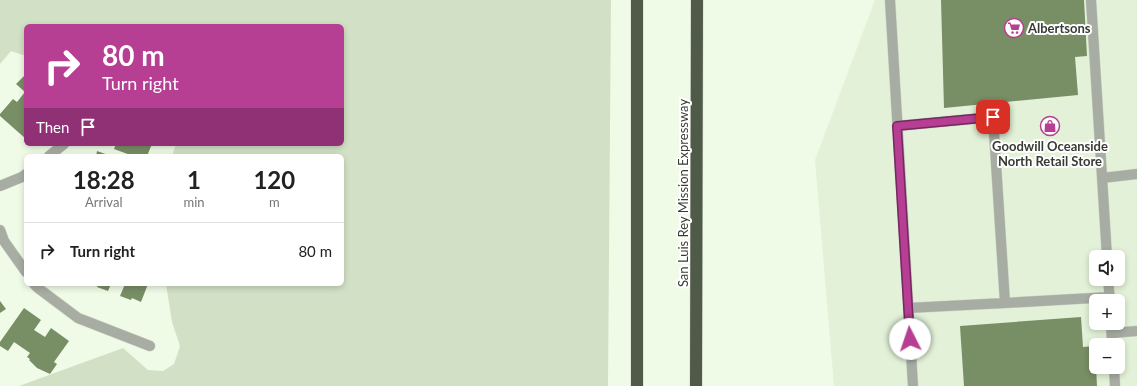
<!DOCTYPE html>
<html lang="en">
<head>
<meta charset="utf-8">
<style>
  body { margin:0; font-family:Lato,sans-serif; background:#f2f2f2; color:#222; height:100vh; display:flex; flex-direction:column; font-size:15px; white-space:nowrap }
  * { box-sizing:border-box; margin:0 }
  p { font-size:13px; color:#767676 }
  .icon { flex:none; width:22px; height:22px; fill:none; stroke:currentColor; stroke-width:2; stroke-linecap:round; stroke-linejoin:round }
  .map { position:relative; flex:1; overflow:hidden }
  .drawer { position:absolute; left:24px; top:154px; width:320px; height:132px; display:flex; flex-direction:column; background:#fff; border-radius:6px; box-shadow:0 2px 6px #0003 }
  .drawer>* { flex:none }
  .hud { position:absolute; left:24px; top:24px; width:320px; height:122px; border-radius:6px; box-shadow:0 2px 6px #0003; background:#b63e93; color:#fff; overflow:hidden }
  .tools { position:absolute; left:1089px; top:250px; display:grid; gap:8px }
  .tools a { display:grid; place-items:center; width:36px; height:36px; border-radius:6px; background:#fff; box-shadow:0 2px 6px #0003; font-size:20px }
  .pin { position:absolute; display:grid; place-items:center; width:34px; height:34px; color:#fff; margin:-17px; border-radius:8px; box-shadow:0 2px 6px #0006 }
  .me { position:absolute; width:44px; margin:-22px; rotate:356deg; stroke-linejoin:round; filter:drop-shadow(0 0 3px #0008) }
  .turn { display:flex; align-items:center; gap:14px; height:84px; padding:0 12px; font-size:18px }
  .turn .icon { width:52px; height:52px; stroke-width:2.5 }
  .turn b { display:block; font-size:28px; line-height:34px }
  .then { display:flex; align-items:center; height:38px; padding:0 12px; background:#0003; gap:8px; font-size:15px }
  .eta { display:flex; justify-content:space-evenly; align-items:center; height:68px; text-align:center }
  .eta b { font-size:24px; font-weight:700; line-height:28px }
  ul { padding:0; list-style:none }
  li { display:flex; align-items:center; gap:12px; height:56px; padding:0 12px; border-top:1px solid #e0e0e0 }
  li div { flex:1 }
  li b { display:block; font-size:15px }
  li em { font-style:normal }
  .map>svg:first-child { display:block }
  .built { fill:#e2f1d7; fill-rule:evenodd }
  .green { fill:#d2e1c6 }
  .building { fill:#788e65 }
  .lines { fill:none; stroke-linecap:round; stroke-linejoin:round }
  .minor-casing { stroke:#cfd8c7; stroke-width:11 }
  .highway-casing { stroke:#cfd8c7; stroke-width:13 }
  .minor { stroke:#a8ada4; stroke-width:10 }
  .highway { stroke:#505a49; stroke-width:12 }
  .route-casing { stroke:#762860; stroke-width:10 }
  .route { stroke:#b63e93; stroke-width:7 }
  .labels { text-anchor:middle; stroke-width:4; stroke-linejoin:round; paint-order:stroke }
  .poi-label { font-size:13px; font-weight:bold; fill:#373b33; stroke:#fff; text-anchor:start }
  .street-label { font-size:13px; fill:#373b33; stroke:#fff }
</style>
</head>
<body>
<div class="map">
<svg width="1137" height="386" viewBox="0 0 1137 386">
  <rect width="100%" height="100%" fill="#f0fbe7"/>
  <!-- built -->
  <path class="built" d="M875,0H1137V386H834L815,160ZM1096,257H1118V279H1096ZM1096,301H1118V323H1096ZM1096,345H1118V367H1096Z"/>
  <!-- green -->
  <path class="green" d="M0,0H611L608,386H19L123,348L148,370L163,371L174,364L180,346L172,322L166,284H342V156H172L176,144H342V26H26V56L11,51L0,64Z"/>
  <!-- building -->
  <path class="building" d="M941,0H1084L1087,56L1075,57L1078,95L944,108Z
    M26,74V139L0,116V114L13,99L17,102L25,92L16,84Z
    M116,144H152L147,156H133L114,149Z
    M97,151L111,156H96Z
    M98,284H111L108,291L97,287Z
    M125,284H148L141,302L132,298L131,300L120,296Z
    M0,301L6,309L0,313Z
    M24,308L41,320L34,330L45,337L51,328L69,341L54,362L57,364L50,374L37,368L29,360L30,359L27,357L30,353L14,342L8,351L0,346V342Z
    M1081,317L1083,347L1095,346L1097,386H964L960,326Z"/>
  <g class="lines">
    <!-- minor casing -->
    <g class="minor-casing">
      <path id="minor" d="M890,0L913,386
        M1091,0L1107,257
        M897,126L993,117L1005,303L908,308
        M49,156L64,144
        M1102,178L1137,174
        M0,186L22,177L26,174
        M0,230L4,241L26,272
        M1108,279L1110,301
        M34,284L38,288L78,318L150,346
        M1005,303L1110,297
        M1111,323L1112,345
        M1112,333L1137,331
        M1114,367L1115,386"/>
    </g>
    <!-- highway casing -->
    <g class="highway-casing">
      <path id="highway" d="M637,0V386
        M696,386L697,0"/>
    </g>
    <!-- minor -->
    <use href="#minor" class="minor"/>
    <!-- highway -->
    <use href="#highway" class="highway"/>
  </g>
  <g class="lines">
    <!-- route casing -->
    <g class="route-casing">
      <path id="route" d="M910,339L897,126L993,117"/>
    </g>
    <!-- route -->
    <use href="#route" class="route"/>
  </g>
  <!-- icons -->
  <defs>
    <g id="supermarket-ring" transform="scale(1)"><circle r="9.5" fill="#fff" stroke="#b63e93" stroke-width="1.5"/><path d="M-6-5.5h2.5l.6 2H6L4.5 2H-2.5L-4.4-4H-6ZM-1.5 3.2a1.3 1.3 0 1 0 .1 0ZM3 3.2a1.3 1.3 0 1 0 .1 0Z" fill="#b63e93"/></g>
    <g id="shop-ring" transform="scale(1)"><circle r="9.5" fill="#fff" stroke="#b63e93" stroke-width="1.5"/><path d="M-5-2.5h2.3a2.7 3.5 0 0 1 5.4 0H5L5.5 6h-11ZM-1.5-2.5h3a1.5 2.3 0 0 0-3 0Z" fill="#b63e93"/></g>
  </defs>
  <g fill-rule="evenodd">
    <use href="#supermarket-ring" x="1014" y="28"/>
    <use href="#shop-ring" x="1050" y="126"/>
  </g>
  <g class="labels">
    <!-- poi labels -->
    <g class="poi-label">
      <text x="1028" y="33">Albertsons</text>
      <text x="1050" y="151" text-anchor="middle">Goodwill Oceanside<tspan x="1050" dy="15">North Retail Store</tspan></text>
    </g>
    <!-- street labels -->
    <g class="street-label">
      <text transform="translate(683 193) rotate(-90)" y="5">San Luis Rey Mission Expressway</text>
    </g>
  </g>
</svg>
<div class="tools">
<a><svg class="icon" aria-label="sound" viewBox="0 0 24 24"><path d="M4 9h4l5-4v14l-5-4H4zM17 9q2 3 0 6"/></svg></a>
<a>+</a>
<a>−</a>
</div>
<div class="pin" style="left:993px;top:117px;background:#d93025"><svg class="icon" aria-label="arrive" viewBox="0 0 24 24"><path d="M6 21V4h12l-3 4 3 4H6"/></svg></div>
<svg class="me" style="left:910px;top:339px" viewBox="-20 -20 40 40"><circle r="19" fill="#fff"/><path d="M0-13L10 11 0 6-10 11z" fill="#b63e93"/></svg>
<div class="hud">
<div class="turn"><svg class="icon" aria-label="right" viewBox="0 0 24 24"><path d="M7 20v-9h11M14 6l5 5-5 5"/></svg><div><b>80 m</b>Turn right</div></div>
<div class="then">Then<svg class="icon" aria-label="arrive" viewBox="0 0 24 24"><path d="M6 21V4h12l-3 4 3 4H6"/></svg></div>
</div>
<section class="drawer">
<div class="eta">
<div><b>18:28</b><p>Arrival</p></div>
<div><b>1</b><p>min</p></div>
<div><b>120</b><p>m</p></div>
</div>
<ul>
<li><svg class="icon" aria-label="right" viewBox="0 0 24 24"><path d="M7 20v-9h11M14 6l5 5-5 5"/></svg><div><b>Turn right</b></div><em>80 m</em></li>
</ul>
</section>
</div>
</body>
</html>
